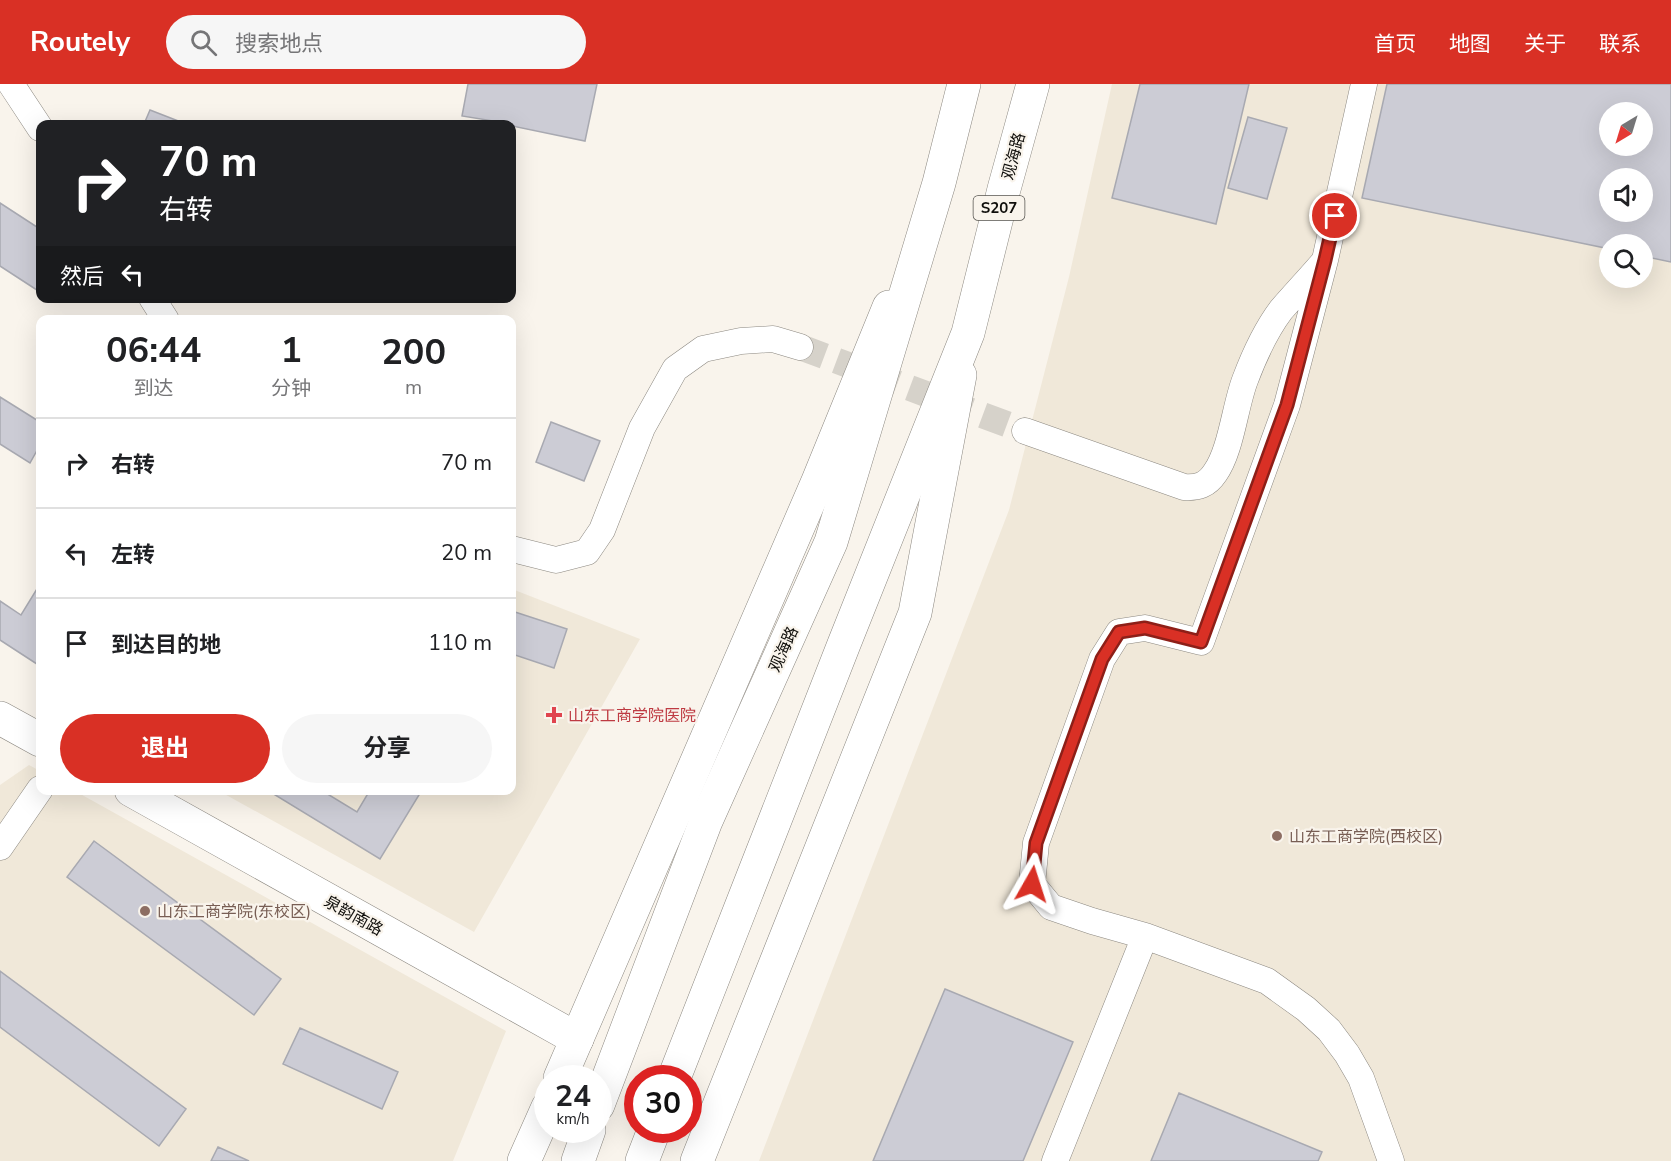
<!DOCTYPE html>
<html lang="zh">
<head>
<meta charset="utf-8">
<style>
  body { margin:0; font-family:"Nunito Sans","Noto Sans SC",sans-serif; background:#f6f6f6; color:#202124; height:100vh; display:flex; flex-direction:column; font-size:22px; white-space:nowrap }
  * { box-sizing:border-box; margin:0 }
  p { font-size:20px; color:#757577 }
  .icon { flex:none; width:33px; height:33px; fill:none; stroke:currentColor; stroke-width:2; stroke-linecap:round; stroke-linejoin:round }
  .map { position:relative; flex:1; overflow:hidden }
  .drawer { position:absolute; left:36px; top:231px; width:480px; height:480px; display:flex; flex-direction:column; background:#fff; border-radius:12px; box-shadow:0 6px 24px #0002 }
  .drawer>* { flex:none }
  .banner { position:absolute; left:36px; top:36px; width:480px; height:183px; border-radius:12px; box-shadow:0 6px 24px #0002; background:#202124; color:#fff; overflow:hidden }
  .needle { width:39px; rotate:218deg }
  .tools { position:absolute; left:1599px; top:18px; display:grid; gap:12px }
  .tools a { display:grid; place-items:center; width:54px; height:54px; border-radius:50%; background:#fff; box-shadow:0 6px 24px #0002; font-size:30px }
  .speed { position:absolute; left:534px; top:981px; display:flex; gap:12px; font-size:30px; font-weight:700; text-align:center }
  .speed>* { display:grid; place-content:center; width:78px; height:78px; border-radius:50%; background:#fff; box-shadow:0 6px 24px #0002; line-height:1 }
  .speed small { font-size:15px; font-weight:400 }
  .speed .limit { border:9px solid #d22; background:#fff; color:#111 }
  .pin { position:absolute; display:grid; place-items:center; width:51px; height:51px; color:#fff; margin:-26px; border:3px solid #fff; border-radius:50%; box-shadow:0 2px 6px #0007 }
  .me { position:absolute; width:66px; margin:-33px; rotate:6deg; stroke-linejoin:round; filter:drop-shadow(0 0 4px #0008) }
  .turn { display:flex; align-items:center; gap:21px; height:126px; padding:0 24px; font-size:27px }
  .turn .icon { width:78px; height:78px; stroke-width:2.5 }
  .turn b { display:block; font-size:42px; line-height:51px }
  .then { display:flex; align-items:center; height:57px; padding:0 24px; background:#0003; gap:12px; font-size:22px }
  .eta { display:flex; justify-content:space-evenly; align-items:center; height:102px; text-align:center }
  .eta b { font-size:36px; font-weight:700; line-height:42px }
  .primary-button { display:flex; gap:12px; margin-top:auto; padding:12px 24px }
  .primary-button a { flex:1; height:69px; border-radius:36px; background:#d93025; color:#fff; font-size:24px; font-weight:700; line-height:69px; text-align:center }
  .primary-button a+a { background:#f6f6f6; color:#202124 }
  ul { padding:0; list-style:none }
  li { display:flex; align-items:center; gap:18px; height:90px; padding:0 24px; border-top:2px solid #e0e0e0 }
  li div { flex:1 }
  li b { display:block; font-size:22px }
  li em { font-style:normal }
  header { display:flex; align-items:center; gap:36px; box-sizing:border-box; height:84px; padding:0 30px; background:#d93025; color:#fff }
  header strong { font-size:28px }
  nav { display:flex; gap:33px; margin-inline-start:auto; font-size:21px }
  .search { width:420px; height:54px; background:#f6f6f6; display:flex; align-items:center; gap:15px; box-sizing:border-box; padding:0 21px; border-radius:33px; color:#757577; font-size:22px }
  .map>svg:first-child { display:block }
  .built { fill:#f0e8d9; fill-rule:evenodd }
  .building { fill:#ccccd5; stroke:#a8a9b1; stroke-width:1.5; fill-rule:evenodd }
  .lines { fill:none; stroke-linecap:round; stroke-linejoin:round }
  .minor-tunnel { stroke:#d6d2ca; stroke-width:26; stroke-dasharray:26 13; stroke-linecap:butt }
  .minor-casing { stroke:#8c8881; stroke-width:27 }
  .tertiary-casing { stroke:#8c8881; stroke-width:34 }
  .secondary-casing { stroke:#8c8881; stroke-width:34 }
  .primary-casing { stroke:#8c8881; stroke-width:34 }
  .minor { stroke:#fff; stroke-width:26 }
  .tertiary { stroke:#fff; stroke-width:33 }
  .secondary { stroke:#fff; stroke-width:33 }
  .primary { stroke:#fff; stroke-width:33 }
  .route-casing { stroke:#8d1f18; stroke-width:15 }
  .route { stroke:#d93025; stroke-width:10 }
  .health-dot { fill:#e0444e; stroke:#f9f4ec; stroke-width:2 }
  .education-dot { fill:#8d6e63; stroke:#f9f4ec; stroke-width:2 }
  .labels { text-anchor:middle; stroke-width:4.5; stroke-linejoin:round; paint-order:stroke }
  .shield { fill:#f9f4ec; stroke:#55534e; stroke-width:1.5 }
  .shield-label { font-size:15px; font-weight:bold; fill:#0f0e0b }
  .street-label { font-size:16px; fill:#0f0e0b; stroke:#f9f4ec }
  .health-label { font-size:16px; fill:#be3a42; stroke:#f9f4ec; text-anchor:start }
  .education-label { font-size:16px; fill:#785e54; stroke:#f9f4ec; text-anchor:start }
</style>
</head>
<body>
<header>
<strong>Routely</strong>
<div class="search"><svg class="icon" aria-label="search" viewBox="0 0 24 24"><circle cx="10" cy="10" r="6"/><path d="M15 15l6 6"/></svg>搜索地点</div>
<nav><a>首页</a><a>地图</a><a>关于</a><a>联系</a></nav>
</header>
<div class="map">
<svg width="1671" height="1077" viewBox="0 0 1671 1077">
  <rect width="100%" height="100%" fill="#f9f4ec"/>
  <!-- built -->
  <path class="built" d="M1112,0H1671V1077H759L1009,426L1069,193ZM1610,28H1642V62H1610ZM1610,94H1642V128H1610ZM1610,160H1642V194H1610Z
    M512,505L640,555L474,848L219,707L512,706Z
    M29,681L40,687V706L75,707L506,947L453,1077H0V701Z"/>
  <!-- building -->
  <path class="building" d="M468,0H597L585,57L512,42V40L462,32Z
    M1140,0H1249L1216,140L1112,114Z
    M1387,0H1671V178L1642,172V160H1610V165L1362,114ZM1610,28H1642V62H1610ZM1610,94H1642V128H1610Z
    M150,26L186,40H144Z
    M1248,33L1287,44L1267,115L1228,104Z
    M0,119L40,145V208L0,182Z
    M0,313L40,338V361L30,379L0,360Z
    M551,338L600,357L584,397L536,378Z
    M40,500V582L0,556V517L21,531Z
    M515,528L567,545L554,584L512,570V539Z
    M267,706H321L357,728L370,706H422L380,775Z
    M94,757L281,895L254,931L67,793Z
    M0,887L186,1025L159,1062L0,943Z
    M945,905L1073,958L1023,1077H873Z
    M300,944L398,988L382,1025L283,980Z
    M1179,1009L1322,1068L1318,1077H1151Z
    M218,1063L249,1077H211Z"/>
  <g class="lines">
    <!-- minor-tunnel -->
    <path class="minor-tunnel" d="M800,263L1025,347"/>
    <!-- minor casing -->
    <g class="minor-casing">
      <path id="minor" d="M11,0L40,44
        M1364,0L1325,176L1287,321L1201,558L1145,544L1119,548L1102,575L1036,759L1032,800L1051,823L1092,837L1145,852L1267,897L1306,925L1329,946L1347,970L1361,994L1391,1077
        M152,214L166,236
        M1025,347L1184,403C1198,404 1207,401 1215,389C1231,367 1235,322 1245,296C1254,272 1266,246 1281,226C1294,211 1308,196 1321,181
        M512,465L556,476L587,468L602,446L642,344L675,285L703,265L741,257L773,255L800,263
        M0,763L40,705
        M1055,1077L1145,852"/>
    </g>
    <!-- tertiary casing -->
    <g class="tertiary-casing">
      <path id="tertiary" d="M0,634L40,656
        M131,706L577,955"/>
    </g>
    <!-- secondary casing -->
    <g class="secondary-casing">
      <path id="secondary" d="M560,994L818,397L889,223
        M524,1077L548,1023
        M697,1077L915,529L960,291"/>
    </g>
    <!-- primary casing -->
    <g class="primary-casing">
      <path id="primary" d="M674,994L844,560L968,249L1004,105L1033,0
        M598,1021L706,737L831,458L939,99L964,0
        M578,1077L589,1046
        M642,1077L654,1046"/>
    </g>
    <!-- minor -->
    <use href="#minor" class="minor"/>
    <!-- tertiary -->
    <use href="#tertiary" class="tertiary"/>
    <!-- secondary -->
    <use href="#secondary" class="secondary"/>
    <!-- primary -->
    <use href="#primary" class="primary"/>
  </g>
  <g class="lines">
    <!-- route casing -->
    <g class="route-casing">
      <path id="route" d="M1032,800L1036,759L1102,575L1119,548L1145,544L1201,558L1287,321L1325,176L1335,132"/>
    </g>
    <!-- route -->
    <use href="#route" class="route"/>
  </g>
  <!-- markers -->
  <path class="health-dot" d="M551 622h6v6h6v6h-6v6h-6v-6h-6v-6h6z"/>
  <g class="education-dot">
    <circle cx="1277" cy="752" r="6"/>
    <circle cx="145" cy="827" r="6"/>
  </g>
  <g class="labels">
    <!-- shield labels -->
    <rect class="shield" x="973.5" y="112" width="51" height="24" rx="4.5"/>
    <g class="shield-label">
      <text x="999" y="129">S207</text>
    </g>
    <!-- street labels -->
    <g class="street-label">
      <text transform="translate(1013 72) rotate(-75)" y="6">观海路</text>
      <text transform="translate(783 565) rotate(-66)" y="6">观海路</text>
      <text transform="translate(354 831) rotate(29)" y="6">泉韵南路</text>
    </g>
    <!-- health labels -->
    <g class="health-label">
      <text x="568" y="637">山东工商学院医院</text>
    </g>
    <!-- education labels -->
    <g class="education-label">
      <text x="1289" y="758">山东工商学院(西校区)</text>
      <text x="157" y="833">山东工商学院(东校区)</text>
    </g>
  </g>
</svg>
<div class="tools">
<a><svg class="needle" viewBox="-14 -14 28 28"><path d="M0-13l5 13h-10z" fill="#e53935"/><path d="M0 13l5-13h-10z" fill="#757577"/></svg></a>
<a><svg class="icon" aria-label="sound" viewBox="0 0 24 24"><path d="M4 9h4l5-4v14l-5-4H4zM17 9q2 3 0 6"/></svg></a>
<a><svg class="icon" aria-label="search" viewBox="0 0 24 24"><circle cx="10" cy="10" r="6"/><path d="M15 15l6 6"/></svg></a>
</div>
<div class="speed"><div>24<small>km/h</small></div><div class="limit">30</div></div>
<div class="pin" style="left:1335px;top:132px;background:#d93025"><svg class="icon" aria-label="arrive" viewBox="0 0 24 24"><path d="M6 21V4h12l-3 4 3 4H6"/></svg></div>
<svg class="me" style="left:1032px;top:800px" viewBox="-20 -20 40 40"><path d="M0-17L14 15 0 8-14 15z" fill="#d93025" stroke="#fff" stroke-width="4"/></svg>
<div class="banner">
<div class="turn"><svg class="icon" aria-label="right" viewBox="0 0 24 24"><path d="M7 20v-9h11M14 6l5 5-5 5"/></svg><div><b>70 m</b>右转</div></div>
<div class="then">然后<svg class="icon" aria-label="left" viewBox="0 0 24 24"><path d="M17 20v-9H6M10 6l-5 5 5 5"/></svg></div>
</div>
<section class="drawer">
<div class="eta">
<div><b>06:44</b><p>到达</p></div>
<div><b>1</b><p>分钟</p></div>
<div><b>200</b><p>m</p></div>
</div>
<ul>
<li><svg class="icon" aria-label="right" viewBox="0 0 24 24"><path d="M7 20v-9h11M14 6l5 5-5 5"/></svg><div><b>右转</b></div><em>70 m</em></li>
<li><svg class="icon" aria-label="left" viewBox="0 0 24 24"><path d="M17 20v-9H6M10 6l-5 5 5 5"/></svg><div><b>左转</b></div><em>20 m</em></li>
<li><svg class="icon" aria-label="arrive" viewBox="0 0 24 24"><path d="M6 21V4h12l-3 4 3 4H6"/></svg><div><b>到达目的地</b></div><em>110 m</em></li>
</ul>
<div class="primary-button"><a>退出</a><a>分享</a></div>
</section>
</div>
</body>
</html>
